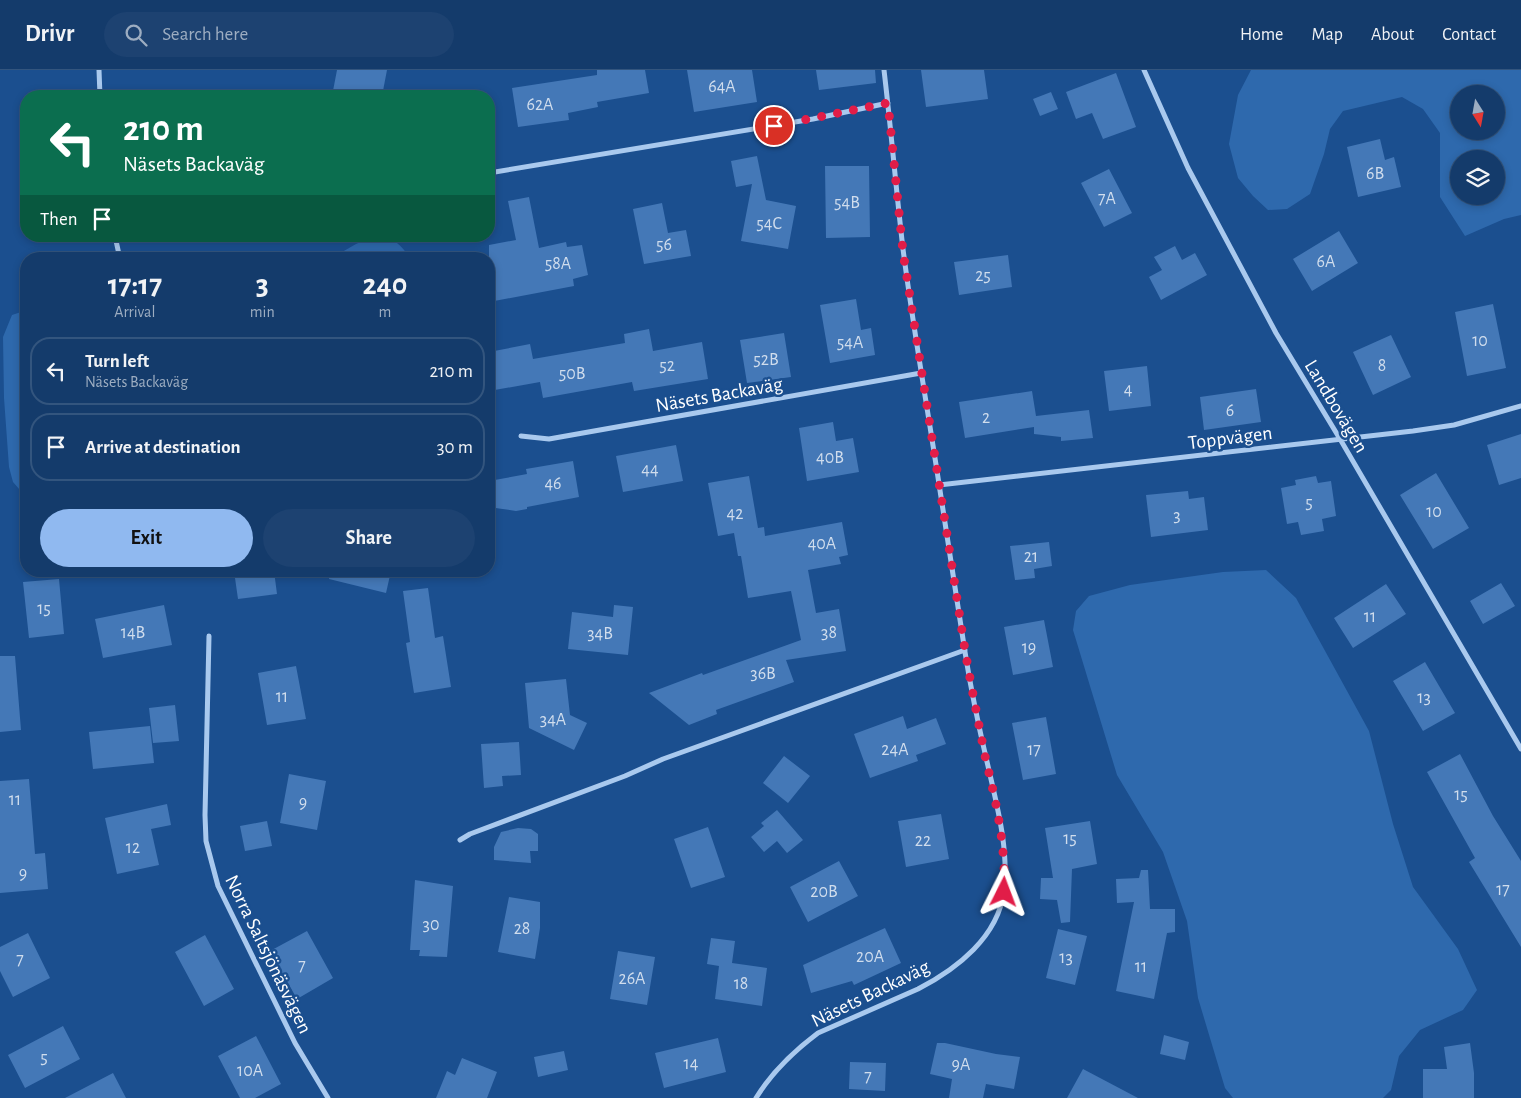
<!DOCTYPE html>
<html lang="en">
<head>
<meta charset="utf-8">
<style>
  body { margin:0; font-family:"Alegreya Sans",sans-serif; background:#1d4271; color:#f1f3f6; height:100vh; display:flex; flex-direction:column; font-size:19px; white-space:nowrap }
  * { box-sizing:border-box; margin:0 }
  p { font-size:16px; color:#9dadc1 }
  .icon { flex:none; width:28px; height:28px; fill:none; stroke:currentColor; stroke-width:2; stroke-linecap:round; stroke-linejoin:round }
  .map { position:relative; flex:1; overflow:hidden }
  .side { position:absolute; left:20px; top:182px; width:475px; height:325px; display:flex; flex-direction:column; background:#143b6b; border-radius:20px; box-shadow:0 2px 8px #0003,0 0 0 1px #33557e }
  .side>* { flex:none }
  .guide { position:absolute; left:20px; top:20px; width:475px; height:152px; border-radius:20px; box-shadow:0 2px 8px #0003,0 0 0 1px #33557e; background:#0b6e4f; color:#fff; overflow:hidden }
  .needle { width:32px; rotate:169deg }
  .controls { position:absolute; left:1450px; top:15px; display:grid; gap:10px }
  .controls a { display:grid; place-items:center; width:55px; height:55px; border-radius:50%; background:#143b6b; box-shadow:0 2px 8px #0003,0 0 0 1px #33557e; font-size:25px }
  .pin { position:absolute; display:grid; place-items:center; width:42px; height:42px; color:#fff; margin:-21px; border:2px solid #fff; border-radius:50%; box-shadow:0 1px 5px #0007 }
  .me { position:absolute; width:55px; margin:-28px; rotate:3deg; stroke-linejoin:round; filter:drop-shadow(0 0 4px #0008) }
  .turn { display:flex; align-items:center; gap:18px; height:105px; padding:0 20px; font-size:22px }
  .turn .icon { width:65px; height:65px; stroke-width:2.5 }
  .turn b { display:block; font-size:35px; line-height:42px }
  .then { display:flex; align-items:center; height:48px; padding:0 20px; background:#0003; gap:10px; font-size:19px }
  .eta { display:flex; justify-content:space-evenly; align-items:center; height:85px; text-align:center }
  .eta b { font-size:30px; font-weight:700; line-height:35px }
  .cta { display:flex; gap:10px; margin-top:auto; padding:10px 20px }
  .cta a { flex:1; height:58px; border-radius:30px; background:#90b9f0; color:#111; font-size:20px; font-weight:700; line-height:58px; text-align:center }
  .cta a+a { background:#1d4271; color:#f1f3f6 }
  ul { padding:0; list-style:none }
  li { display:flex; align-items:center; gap:15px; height:68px; margin:0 10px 8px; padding:0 10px; border:2px solid #33557e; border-radius:20px }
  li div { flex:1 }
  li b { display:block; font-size:19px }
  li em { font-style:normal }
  header { display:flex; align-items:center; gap:30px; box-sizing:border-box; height:70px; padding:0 25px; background:#143b6b; border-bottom:1px solid #33557e }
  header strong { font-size:24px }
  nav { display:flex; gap:28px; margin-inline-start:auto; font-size:18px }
  .search { width:350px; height:45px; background:#1d4271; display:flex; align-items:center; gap:12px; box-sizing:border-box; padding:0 18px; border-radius:28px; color:#9dadc1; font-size:19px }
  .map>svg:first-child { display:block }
  .green { fill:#2e69ad; fill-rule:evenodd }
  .building { fill:#4478b7 }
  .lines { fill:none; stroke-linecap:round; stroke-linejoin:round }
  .minor { stroke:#a9c9ee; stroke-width:5 }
  .route { stroke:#e11d48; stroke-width:9; stroke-dasharray:0 16.2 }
  .labels { text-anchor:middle; stroke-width:5; stroke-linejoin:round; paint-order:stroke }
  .number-label { font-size:18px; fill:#d0dded }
  .street-label { font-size:20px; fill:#fff; stroke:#1b4f8f }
</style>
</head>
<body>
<header>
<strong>Drivr</strong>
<div class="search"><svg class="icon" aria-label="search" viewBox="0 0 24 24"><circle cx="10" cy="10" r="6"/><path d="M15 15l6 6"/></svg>Search here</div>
<nav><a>Home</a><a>Map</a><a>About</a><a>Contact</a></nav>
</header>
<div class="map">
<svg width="1521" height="1028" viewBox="0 0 1521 1028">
  <rect width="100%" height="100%" fill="#1b4f8f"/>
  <!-- green -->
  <path class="green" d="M1251,0H1521V145L1504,149L1465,166L1440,127V63L1423,39L1402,27L1343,41L1330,59L1324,84L1310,124L1287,139L1268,140L1253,126L1238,108L1229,74L1238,25ZM1459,24H1496V61H1459ZM1459,89H1496V126H1459Z
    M375,166C393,168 401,173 410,189H330L356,174Z
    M24,241L26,243V427L13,412L9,397L4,328L3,267L12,245Z
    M1266,500L1296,528L1369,661L1393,754L1413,817L1458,879L1477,920L1463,940L1420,960L1399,986L1391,1020L1383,1028H1233L1225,1018L1198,928L1187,851L1163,782L1117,705L1073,560L1076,541L1089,526L1130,515L1223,502Z"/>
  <!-- building -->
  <path class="building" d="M337,0H387L382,26H332Z
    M597,0H645L649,23L597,32L598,37L568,43L569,50L518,57L512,18L597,5Z
    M687,0H752L757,32L694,42Z
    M816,0H875L876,13L819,20Z
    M921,0H984L988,29L926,37Z
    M1116,3L1136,57L1103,69L1092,43L1076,49L1066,22Z
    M1051,22L1058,39L1040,46L1033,29Z
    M1380,69L1385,90L1394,87L1401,117L1358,127L1347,77Z
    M757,86L766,130L796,136L788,179L741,171L752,114L736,117L731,91Z
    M825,96H869L870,167L826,168Z
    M1109,99L1132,143L1104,157L1081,113Z
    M529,127L539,178L566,172L567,177L582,175L588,205L573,209L574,216L489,232V175L516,170L508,131Z
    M662,133L668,163L686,160L691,186L644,194L633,139Z
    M1339,161L1358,193L1312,221L1293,189Z
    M1175,176L1182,190L1195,183L1207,205L1161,230L1149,207L1162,200L1154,187Z
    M1008,185L1012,217L959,225L954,192Z
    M856,229L861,260L871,258L875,285L830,293L820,235Z
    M1493,234L1506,298L1467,306L1455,242Z
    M649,259L653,281L702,272L708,309L634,321L632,312L543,328L540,312L489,321V282L530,274L533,289L625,273L624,264Z
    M784,263L791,307L747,313L740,270Z
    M1391,265L1411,307L1373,325L1353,282Z
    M1147,296L1151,336L1109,341L1104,301Z
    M1256,319L1261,352L1204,360L1200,327Z
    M1032,321L1036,346L1089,340L1093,368L1061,371V367L1034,364V357L965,368L959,332Z
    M833,352L836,371L853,368L859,402L807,411L799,358Z
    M1521,364V408L1499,415L1487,375Z
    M676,375L683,411L623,422L616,386Z
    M573,391L579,427L527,437V439L516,441L489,437V411L527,404L526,399Z
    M1436,403L1469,458L1433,479L1400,425Z
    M749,406L758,458L764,457L765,466L842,452L848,485L839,487L841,494L808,500L816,543L839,539L846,581L786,590L794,612L716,640L717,644L689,655L649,623L702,603L703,605L801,570L791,521L748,528L741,486H738L734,463L718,466L708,413Z
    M1316,406L1318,413L1331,411L1336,446L1322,449L1324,461L1301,465L1298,452L1287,454L1281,418L1296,415L1295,410Z
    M1188,421L1189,429L1204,427L1208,460L1151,467L1146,425Z
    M1049,472L1052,496L1034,499L1035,508L1015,510L1010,476Z
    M234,501H274L277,524L238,529Z
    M330,501H391L386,523L329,509Z
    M59,509L64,564L29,568L23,512Z
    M1501,513L1515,536L1483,554L1470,531Z
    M1386,514L1406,544L1353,578L1334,548Z
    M428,518L435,568L443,566L451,617L414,623L406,573L410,572L403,521Z
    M164,535L172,575L103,588L95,549Z
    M614,535L633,537L628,585L568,579L572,542L613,547Z
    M1044,550L1053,597L1013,605L1004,557Z
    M0,586H15L21,660L0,662Z
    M1425,592L1455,643L1423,661L1393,611Z
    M296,596L306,649L267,655L258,603Z
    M566,609L570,645L587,653L574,680L529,658L525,613Z
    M175,635L179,671L153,673L149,638Z
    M903,646L907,659L936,648L946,674L916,685L918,691L870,708L854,664Z
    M1046,647L1056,704L1023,710L1012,653Z
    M150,656L154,693L93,699L89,662Z
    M519,672L521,705L502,706L503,716L484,718L481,674Z
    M1460,684L1493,746L1521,791V877L1469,792L1475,788L1427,702Z
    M784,686L810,706L788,733L763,713Z
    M289,704L326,711L317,760L280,753Z
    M29,709L35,784L45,783L48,819L0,823V711Z
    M167,734L171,755L151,759L159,795L117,804L105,748Z
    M777,740L803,770L787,783L777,771L764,782L751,767L764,756L761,753Z
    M941,744L949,789L906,797L898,751Z
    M267,751L272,776L245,781L240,756Z
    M1090,751L1097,794L1072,799L1070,852L1061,853L1057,830L1040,829L1041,808H1053L1045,758Z
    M708,757L725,807L691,818L674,769Z
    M518,758L531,759L538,764V781H530L531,793L494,790V777L501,762Z
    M839,791L858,826L808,852L790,817Z
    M1141,800H1148L1150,839H1175V862L1167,863L1154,929L1116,921L1134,832L1117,833L1116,809L1139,808Z
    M415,810L453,816L447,887L419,886L420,880H410Z
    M509,827L540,832V858L535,889L498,882Z
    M885,858L901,893L854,915L852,911L811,923L803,895Z
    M1058,859L1087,866L1075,915L1046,908Z
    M307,861L333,908L297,929L270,881Z
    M28,863L50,908L13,927L0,901V877Z
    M205,865L234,919L204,936L175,882Z
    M711,868L735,871L732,893L767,898L762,936L715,929L719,896L707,894Z
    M618,881L655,887L647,935L610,929Z
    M63,956L80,989L25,1018L8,985Z
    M1164,965L1189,972L1185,990L1160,984Z
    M256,966L281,1014L255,1028H240L218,986Z
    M718,968L726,1002L664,1018L655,983Z
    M937,973H945L996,984L1020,987L1014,1019L986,1014L983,1028H949L952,1009L930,1004Z
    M1470,973L1474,1003V1028H1423V999H1447L1444,977Z
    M564,981L568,1000L538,1007L534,987Z
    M462,988L497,1002L487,1028H436L447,1001L455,1005Z
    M850,992L886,993L885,1021L849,1019Z
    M1083,999L1138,1028H1067Z
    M113,1003L126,1028H65Z"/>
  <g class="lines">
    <!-- minor -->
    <path class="minor" d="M99,0L100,26
      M1144,0L1188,98L1276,263L1340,369L1521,679
      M489,103L813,49L888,33
      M115,166L120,189
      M521,366L549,369L921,303
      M939,415L1413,361L1454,355L1521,336
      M209,566L205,745L206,771L218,816L295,973L328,1028
      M460,770L470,764L625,706L663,689L965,580
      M756,1028C772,1002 794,981 818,963L918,919C957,899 998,867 1004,821C1009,779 997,736 988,696C979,658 971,620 965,582C956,526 948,470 939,414C927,335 913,257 903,179C896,119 891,59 884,0"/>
  </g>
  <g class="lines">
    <!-- route -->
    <path class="route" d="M774,56L888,33L903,182L965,580C971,615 978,650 985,686C996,732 1006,774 1004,822"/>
  </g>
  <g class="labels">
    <!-- number labels -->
    <g class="number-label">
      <text x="722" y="22">64A</text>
      <text x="540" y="40">62A</text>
      <text x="1375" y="109">6B</text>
      <text x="1107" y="134">7A</text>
      <text x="847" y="138">54B</text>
      <text x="769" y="159">54C</text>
      <text x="664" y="180">56</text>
      <text x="1326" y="197">6A</text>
      <text x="558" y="199">58A</text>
      <text x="983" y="211">25</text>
      <text x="1480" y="276">10</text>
      <text x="850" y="278">54A</text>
      <text x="766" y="295">52B</text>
      <text x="667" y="301">52</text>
      <text x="1382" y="301">8</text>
      <text x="572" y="309">50B</text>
      <text x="1128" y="325">4</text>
      <text x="1230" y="346">6</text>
      <text x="986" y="353">2</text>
      <text x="830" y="393">40B</text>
      <text x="650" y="405">44</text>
      <text x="553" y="419">46</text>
      <text x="1309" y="438">5</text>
      <text x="1434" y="447">10</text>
      <text x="735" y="449">42</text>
      <text x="1177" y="451">3</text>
      <text x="822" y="479">40A</text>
      <text x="1031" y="492">21</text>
      <text x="44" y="544">15</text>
      <text x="1370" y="552">11</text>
      <text x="133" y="568">14B</text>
      <text x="829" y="568">38</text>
      <text x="600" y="569">34B</text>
      <text x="1029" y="583">19</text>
      <text x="763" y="609">36B</text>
      <text x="282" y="632">11</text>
      <text x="1424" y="633">13</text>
      <text x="553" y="655">34A</text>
      <text x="895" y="685">24A</text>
      <text x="1034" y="685">17</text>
      <text x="1461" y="730">15</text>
      <text x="15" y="735">11</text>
      <text x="303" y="738">9</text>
      <text x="1070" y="774">15</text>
      <text x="923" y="776">22</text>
      <text x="133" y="783">12</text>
      <text x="23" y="809">9</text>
      <text x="1503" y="825">17</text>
      <text x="824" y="827">20B</text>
      <text x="431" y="860">30</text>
      <text x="522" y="864">28</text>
      <text x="870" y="892">20A</text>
      <text x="1066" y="893">13</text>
      <text x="20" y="895">7</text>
      <text x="302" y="901">7</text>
      <text x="1141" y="902">11</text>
      <text x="632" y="914">26A</text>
      <text x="741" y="919">18</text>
      <text x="44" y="993">5</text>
      <text x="691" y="999">14</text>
      <text x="961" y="1000">9A</text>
      <text x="250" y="1006">10A</text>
      <text x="868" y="1012">7</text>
    </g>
    <!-- street labels -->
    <g class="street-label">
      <text transform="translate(719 324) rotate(-10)" y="7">Näsets Backaväg</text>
      <text transform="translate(1337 336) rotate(59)" y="7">Landbovägen</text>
      <text transform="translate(1230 367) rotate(-7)" y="7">Toppvägen</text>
      <text transform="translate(269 884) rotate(64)" y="7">Norra Saltsjönäsvägen</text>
      <text transform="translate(870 923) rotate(-26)" y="7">Näsets Backaväg</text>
    </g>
  </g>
</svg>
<div class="controls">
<a><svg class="needle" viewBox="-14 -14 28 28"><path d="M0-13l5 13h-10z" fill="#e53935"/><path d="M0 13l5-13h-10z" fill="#9dadc1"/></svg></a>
<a><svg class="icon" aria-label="layers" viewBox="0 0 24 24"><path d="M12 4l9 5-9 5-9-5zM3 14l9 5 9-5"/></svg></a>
</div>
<div class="pin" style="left:774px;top:56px;background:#d93025"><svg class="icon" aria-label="arrive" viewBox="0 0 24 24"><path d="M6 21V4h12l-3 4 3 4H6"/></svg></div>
<svg class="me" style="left:1004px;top:822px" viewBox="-20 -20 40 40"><path d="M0-17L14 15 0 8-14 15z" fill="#e11d48" stroke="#fff" stroke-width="4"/></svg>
<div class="guide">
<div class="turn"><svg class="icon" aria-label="left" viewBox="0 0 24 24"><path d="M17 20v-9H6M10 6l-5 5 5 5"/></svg><div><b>210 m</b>Näsets Backaväg</div></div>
<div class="then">Then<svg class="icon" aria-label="arrive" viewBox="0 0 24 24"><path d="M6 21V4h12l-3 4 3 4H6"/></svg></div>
</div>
<section class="side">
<div class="eta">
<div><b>17:17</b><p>Arrival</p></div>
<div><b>3</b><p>min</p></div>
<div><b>240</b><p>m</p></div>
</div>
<ul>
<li><svg class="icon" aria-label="left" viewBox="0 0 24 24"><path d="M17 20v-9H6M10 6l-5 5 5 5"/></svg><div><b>Turn left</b><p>Näsets Backaväg</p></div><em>210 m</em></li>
<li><svg class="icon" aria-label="arrive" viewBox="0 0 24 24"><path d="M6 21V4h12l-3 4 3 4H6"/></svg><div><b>Arrive at destination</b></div><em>30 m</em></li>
</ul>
<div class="cta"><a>Exit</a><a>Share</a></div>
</section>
</div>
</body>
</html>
